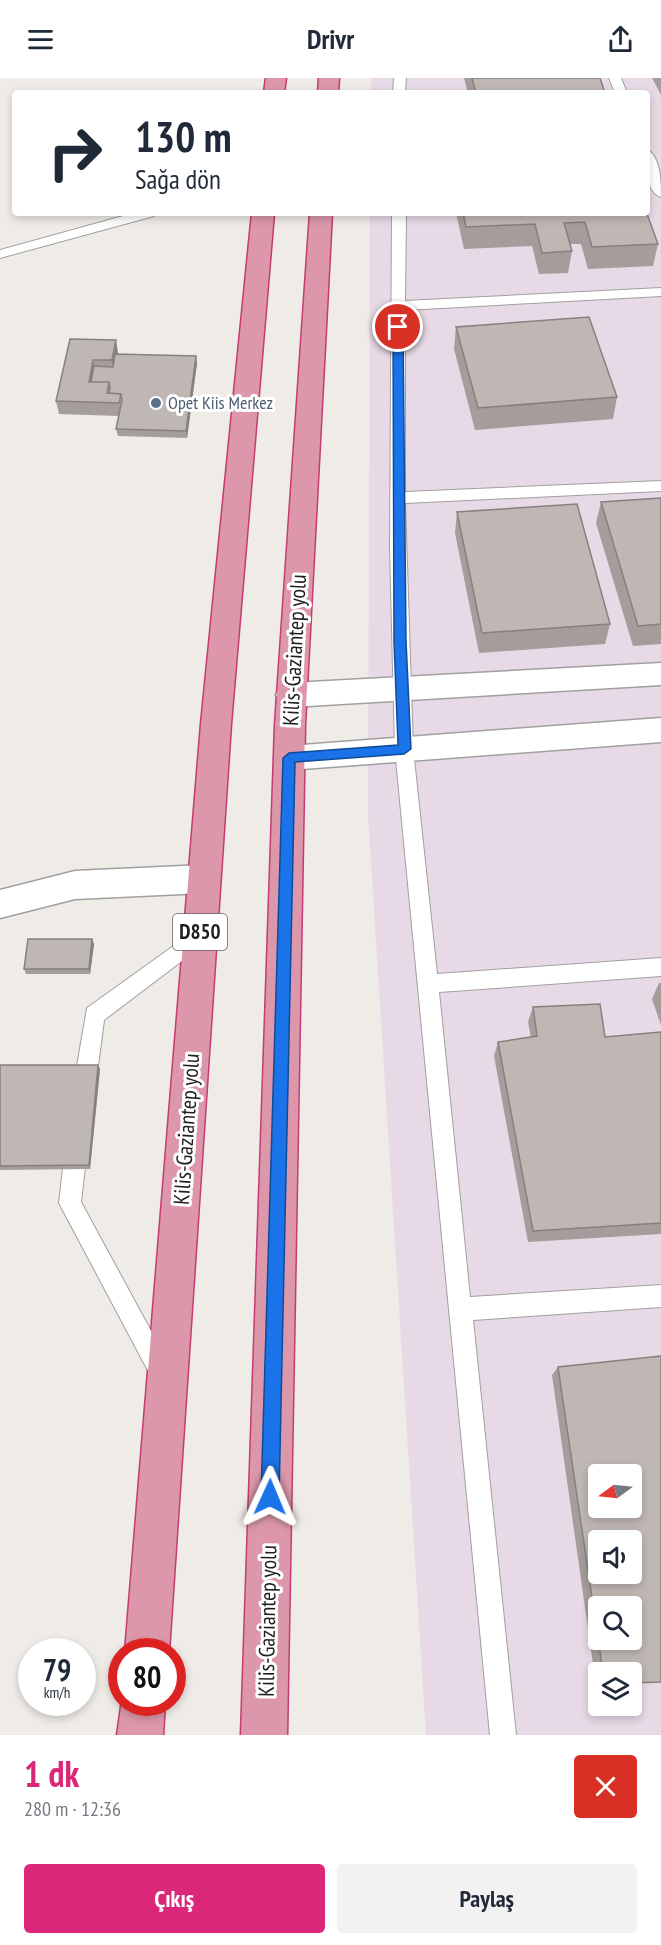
<!DOCTYPE html>
<html lang="tr">
<head>
<meta charset="utf-8">
<style>
  body { margin:0; font-family:"PT Sans Narrow",sans-serif; background:#f2f2f3; color:#1f2937; height:100vh; display:flex; flex-direction:column; font-size:22px; white-space:nowrap }
  * { box-sizing:border-box; margin:0 }
  p { font-size:20px; color:#747a83 }
  .icon { flex:none; width:33px; height:33px; fill:none; stroke:currentColor; stroke-width:2; stroke-linecap:round; stroke-linejoin:round }
  .map { position:relative; height:1657px; overflow:hidden }
  .drawer { display:flex; flex-direction:column; background:#fff; flex:1 }
  .drawer>* { flex:none }
  .banner { position:absolute; left:12px; top:12px; width:638px; height:126px; border-radius:6px; box-shadow:0 3px 9px #0003; background:#fff; color:#1f2937; overflow:hidden }
  .needle { width:39px; rotate:255deg }
  .controls { position:absolute; left:588px; top:1386px; display:grid; gap:12px }
  .controls a { display:grid; place-items:center; width:54px; height:54px; border-radius:6px; background:#fff; box-shadow:0 3px 9px #0003; font-size:30px }
  .speed { position:absolute; left:18px; top:1560px; display:flex; gap:12px; font-size:30px; font-weight:700; text-align:center }
  .speed>* { display:grid; place-content:center; width:78px; height:78px; border-radius:50%; background:#fff; box-shadow:0 3px 9px #0003; line-height:1 }
  .speed small { font-size:15px; font-weight:400 }
  .speed .limit { border:9px solid #d22; background:#fff; color:#111 }
  .pin { position:absolute; display:grid; place-items:center; width:51px; height:51px; color:#fff; margin:-26px; border:3px solid #fff; border-radius:50%; box-shadow:0 2px 6px #0007 }
  .me { position:absolute; width:66px; margin:-33px; rotate:1deg; stroke-linejoin:round; filter:drop-shadow(0 0 4px #0008) }
  .turn { display:flex; align-items:center; gap:21px; height:126px; padding:0 24px; font-size:27px }
  .turn .icon { width:78px; height:78px; stroke-width:2.5 }
  .turn b { display:block; font-size:42px; line-height:51px }
  .round { display:grid; place-items:center; flex:none; width:63px; height:63px; border-radius:6px; background:#f2f2f3 }
  .summary { display:flex; align-items:center; justify-content:space-between; height:102px; padding:0 24px }
  h1 { font-size:36px; font-weight:600; line-height:45px; color:#db2777 }
  .button { display:flex; gap:12px; margin-top:auto; padding:12px 24px }
  .button a { flex:1; height:69px; border-radius:6px; background:#db2777; color:#fff; font-size:24px; font-weight:600; line-height:69px; text-align:center }
  .button a+a { background:#f2f2f3; color:#1f2937 }
  header { display:flex; justify-content:space-between; align-items:center; height:78px; padding:0 24px; background:#fff; font-size:27px; font-weight:600 }
  .map>svg:first-child { display:block }
  .industrial { fill:#e7d9e5; fill-rule:evenodd }
  .lines { fill:none; stroke-linecap:round; stroke-linejoin:round }
  .lane-casing { stroke:#a0a0a0; stroke-width:2 }
  .street-casing { stroke:#a0a0a0; stroke-width:3 }
  .highway-casing { stroke:#c53b74; stroke-width:3 }
  .lane { fill:#fff; fill-rule:evenodd }
  .street { fill:#fff; fill-rule:evenodd }
  .highway { fill:#dc98aa; fill-rule:evenodd }
  .wall { fill:#a49d9b }
  .shaded-wall { fill:#86807e }
  .building { fill:#bfb7b4; stroke:#86807e; stroke-width:1.5; fill-rule:evenodd }
  .route { fill:#1a73e8; stroke:#114b97; stroke-width:1.5 }
  .service-dot { fill:#5c6f8a; stroke:#fff; stroke-width:2 }
  .labels { text-anchor:middle; stroke-width:6; stroke-linejoin:round; paint-order:stroke }
  .far-service-label { font-size:18px; fill:#4e5e75; stroke:#fff; text-anchor:start }
  .shield { fill:#fff; stroke:#626262; stroke-width:1.5 }
  .shield-label { font-size:21px; font-weight:bold; fill:#1f1f1f }
  .street-label { font-size:22px; fill:#1f1f1f; stroke:#fff }
</style>
</head>
<body>
<header><svg class="icon" aria-label="menu" viewBox="0 0 24 24"><path d="M4 6h16M4 12h16M4 18h16"/></svg>Drivr<svg class="icon" aria-label="share" viewBox="0 0 24 24"><path d="M12 15V3M7 8l5-5 5 5M5 13v7h14v-7"/></svg></header>
<div class="map">
<svg width="661" height="1657" viewBox="0 0 661 1657">
  <rect width="100%" height="100%" fill="#efebe7"/>
  <!-- industrial -->
  <path class="industrial" d="M371,0H661V1657H426L368,736L370,135H646V15H371ZM598,1396H632V1430H598ZM598,1462H632V1496H598ZM598,1528H632V1562H598ZM598,1594H632V1628H598Z"/>
  <g class="lines">
    <!-- lane casing -->
    <g class="lane-casing">
      <path id="lane" d="M394,0H406L405,15H393Z
        M609,0H621L627,15H615Z
        M646,71C661,78 661,105 661,119C645,114 646,85 646,71Z
        M134,135H156L154,138L0,180V172Z
        M392,135H406L405,223L661,210V218L405,232V414L661,403V413L405,425L413,671L437,896L661,880V898L439,914L470,1219L661,1207V1229L473,1242L516,1657H490L395,671L390,470Z
        M200,849L207,852L210,858L207,864L104,942L95,1011L91,1018L84,1021L77,1018L73,1011L87,930Z
        M77,1054L85,1057L88,1064L81,1124L170,1288L174,1296L170,1304L162,1308L154,1304L59,1125L66,1064L69,1057Z"/>
    </g>
    <!-- street casing -->
    <g class="street-casing">
      <path id="street" d="M661,585V607L291,629L280,625L276,617L280,609L291,605Z
        M661,640V664L289,692L278,689L274,680L278,671L289,668Z
        M204,787L216,791L220,801L216,811L204,815L75,821L0,840V812L75,793Z"/>
    </g>
    <!-- highway casing -->
    <g class="highway-casing">
      <path id="highway" d="M266,0H286L284,15H264Z
        M319,0H339L338,15H318Z
        M252,135H274L231,646L169,1574H125L201,646Z
        M310,135H332L305,647L287,1657H241L275,647Z
        M122,1622V1624H165L163,1657H117Z"/>
    </g>
    <!-- lane -->
    <use href="#lane" class="lane"/>
    <!-- street -->
    <use href="#street" class="street"/>
    <!-- highway -->
    <use href="#highway" class="highway"/>
  </g>
  <!-- wall -->
  <path class="wall" d="M464,0H600L605,15H468Z
    M652,0H661V17Z
    M456,135H646L658,166L653,188L588,191L581,166H570L572,173L568,195L539,196L532,168L464,171Z
    M456,249L617,319L613,341L475,352L454,271Z
    M70,261L118,276L196,278L197,285L187,360L118,358L116,351L119,338L59,336L56,323Z
    M661,420V566L633,568L596,445L601,424Z
    M457,434L610,546L605,566L479,575L455,455Z
    M94,866L90,896H26L24,891Z
    M659,905H661V947L652,921Z
    M533,929L605,959L661,954V1156L528,1164L494,978L498,964L531,959L528,944Z
    M0,987L100,991L90,1091L0,1092Z
    M558,1289L632,1594H598V1606L596,1607L552,1297Z"/>
  <!-- shaded-wall -->
  <path class="shaded-wall" d="M116,262L118,275L114,296L112,282Z
    M196,278L197,285L187,360L186,353Z
    M93,282L95,295L92,310L89,304Z
    M92,861L94,866L90,896L89,891Z
    M98,987L100,991L90,1091L89,1087Z"/>
  <!-- building -->
  <path class="building" d="M472,0H600L605,15H476Z
    M646,133L658,166L592,169L585,144L564,145L572,173L542,175L535,146L466,149L463,135H646Z
    M589,239L617,319L478,330L456,249Z
    M70,261L116,262L112,282H93L89,304H109L107,315L121,316L119,325L56,323Z
    M115,276L196,278L186,353L116,351L122,322L121,316L109,315L110,310L109,304H91L94,288L113,289Z
    M661,420V546L638,548L601,424Z
    M577,426L610,546L482,555L457,434Z
    M28,861H92L89,891H24Z
    M600,926L605,959L661,954V1145L533,1153L498,964L537,958L533,929Z
    M0,987H98L89,1087L0,1088Z
    M661,1278V1604L632,1605V1594H603L558,1289ZM598,1396H632V1430H598ZM598,1462H632V1496H598ZM598,1528H632V1562H598Z"/>
  <!-- route -->
  <path class="route" d="M398,246L403,249L406,563L411,671L404,676L295,684L279,1419L276,1425L270,1427L264,1425L261,1419L283,680L289,675L398,667L394,563L393,249Z"/>
  <!-- markers -->
  <circle class="service-dot" cx="156" cy="325" r="6"/>
  <g class="labels">
    <!-- far-service labels -->
    <g class="far-service-label">
      <text x="168" y="331">Opet Kiis Merkez</text>
    </g>
    <!-- shield labels -->
    <rect class="shield" x="173" y="836" width="54" height="36" rx="4.5"/>
    <g class="shield-label">
      <text x="200" y="861">D850</text>
    </g>
    <!-- street labels -->
    <g class="street-label">
      <text transform="translate(294 572) rotate(-87)" y="8">Kilis-Gaziantep yolu</text>
      <text transform="translate(186 1051) rotate(-86)" y="8">Kilis-Gaziantep yolu</text>
      <text transform="translate(267 1543) rotate(-89)" y="8">Kilis-Gaziantep yolu</text>
    </g>
  </g>
</svg>
<div class="controls">
<a><svg class="needle" viewBox="-14 -14 28 28"><path d="M0-13l5 13h-10z" fill="#e53935"/><path d="M0 13l5-13h-10z" fill="#747a83"/></svg></a>
<a><svg class="icon" aria-label="sound" viewBox="0 0 24 24"><path d="M4 9h4l5-4v14l-5-4H4zM17 9q2 3 0 6"/></svg></a>
<a><svg class="icon" aria-label="search" viewBox="0 0 24 24"><circle cx="10" cy="10" r="6"/><path d="M15 15l6 6"/></svg></a>
<a><svg class="icon" aria-label="layers" viewBox="0 0 24 24"><path d="M12 4l9 5-9 5-9-5zM3 14l9 5 9-5"/></svg></a>
</div>
<div class="speed"><div>79<small>km/h</small></div><div class="limit">80</div></div>
<div class="pin" style="left:398px;top:249px;background:#d93025"><svg class="icon" aria-label="arrive" viewBox="0 0 24 24"><path d="M6 21V4h12l-3 4 3 4H6"/></svg></div>
<svg class="me" style="left:270px;top:1419px" viewBox="-20 -20 40 40"><path d="M0-17L14 15 0 8-14 15z" fill="#1a73e8" stroke="#fff" stroke-width="4"/></svg>
<div class="banner">
<div class="turn"><svg class="icon" aria-label="right" viewBox="0 0 24 24"><path d="M7 20v-9h11M14 6l5 5-5 5"/></svg><div><b>130 m</b>Sağa dön</div></div>
</div>
</div>
<section class="drawer">
<div class="summary"><div><h1>1 dk</h1><p>280 m · 12:36</p></div><a class="round" style="background:#d93025;color:#fff"><svg class="icon" aria-label="close" viewBox="0 0 24 24"><path d="M6 6l12 12M18 6L6 18"/></svg></a></div>
<div class="button"><a>Çıkış</a><a>Paylaş</a></div>
</section>
</body>
</html>
